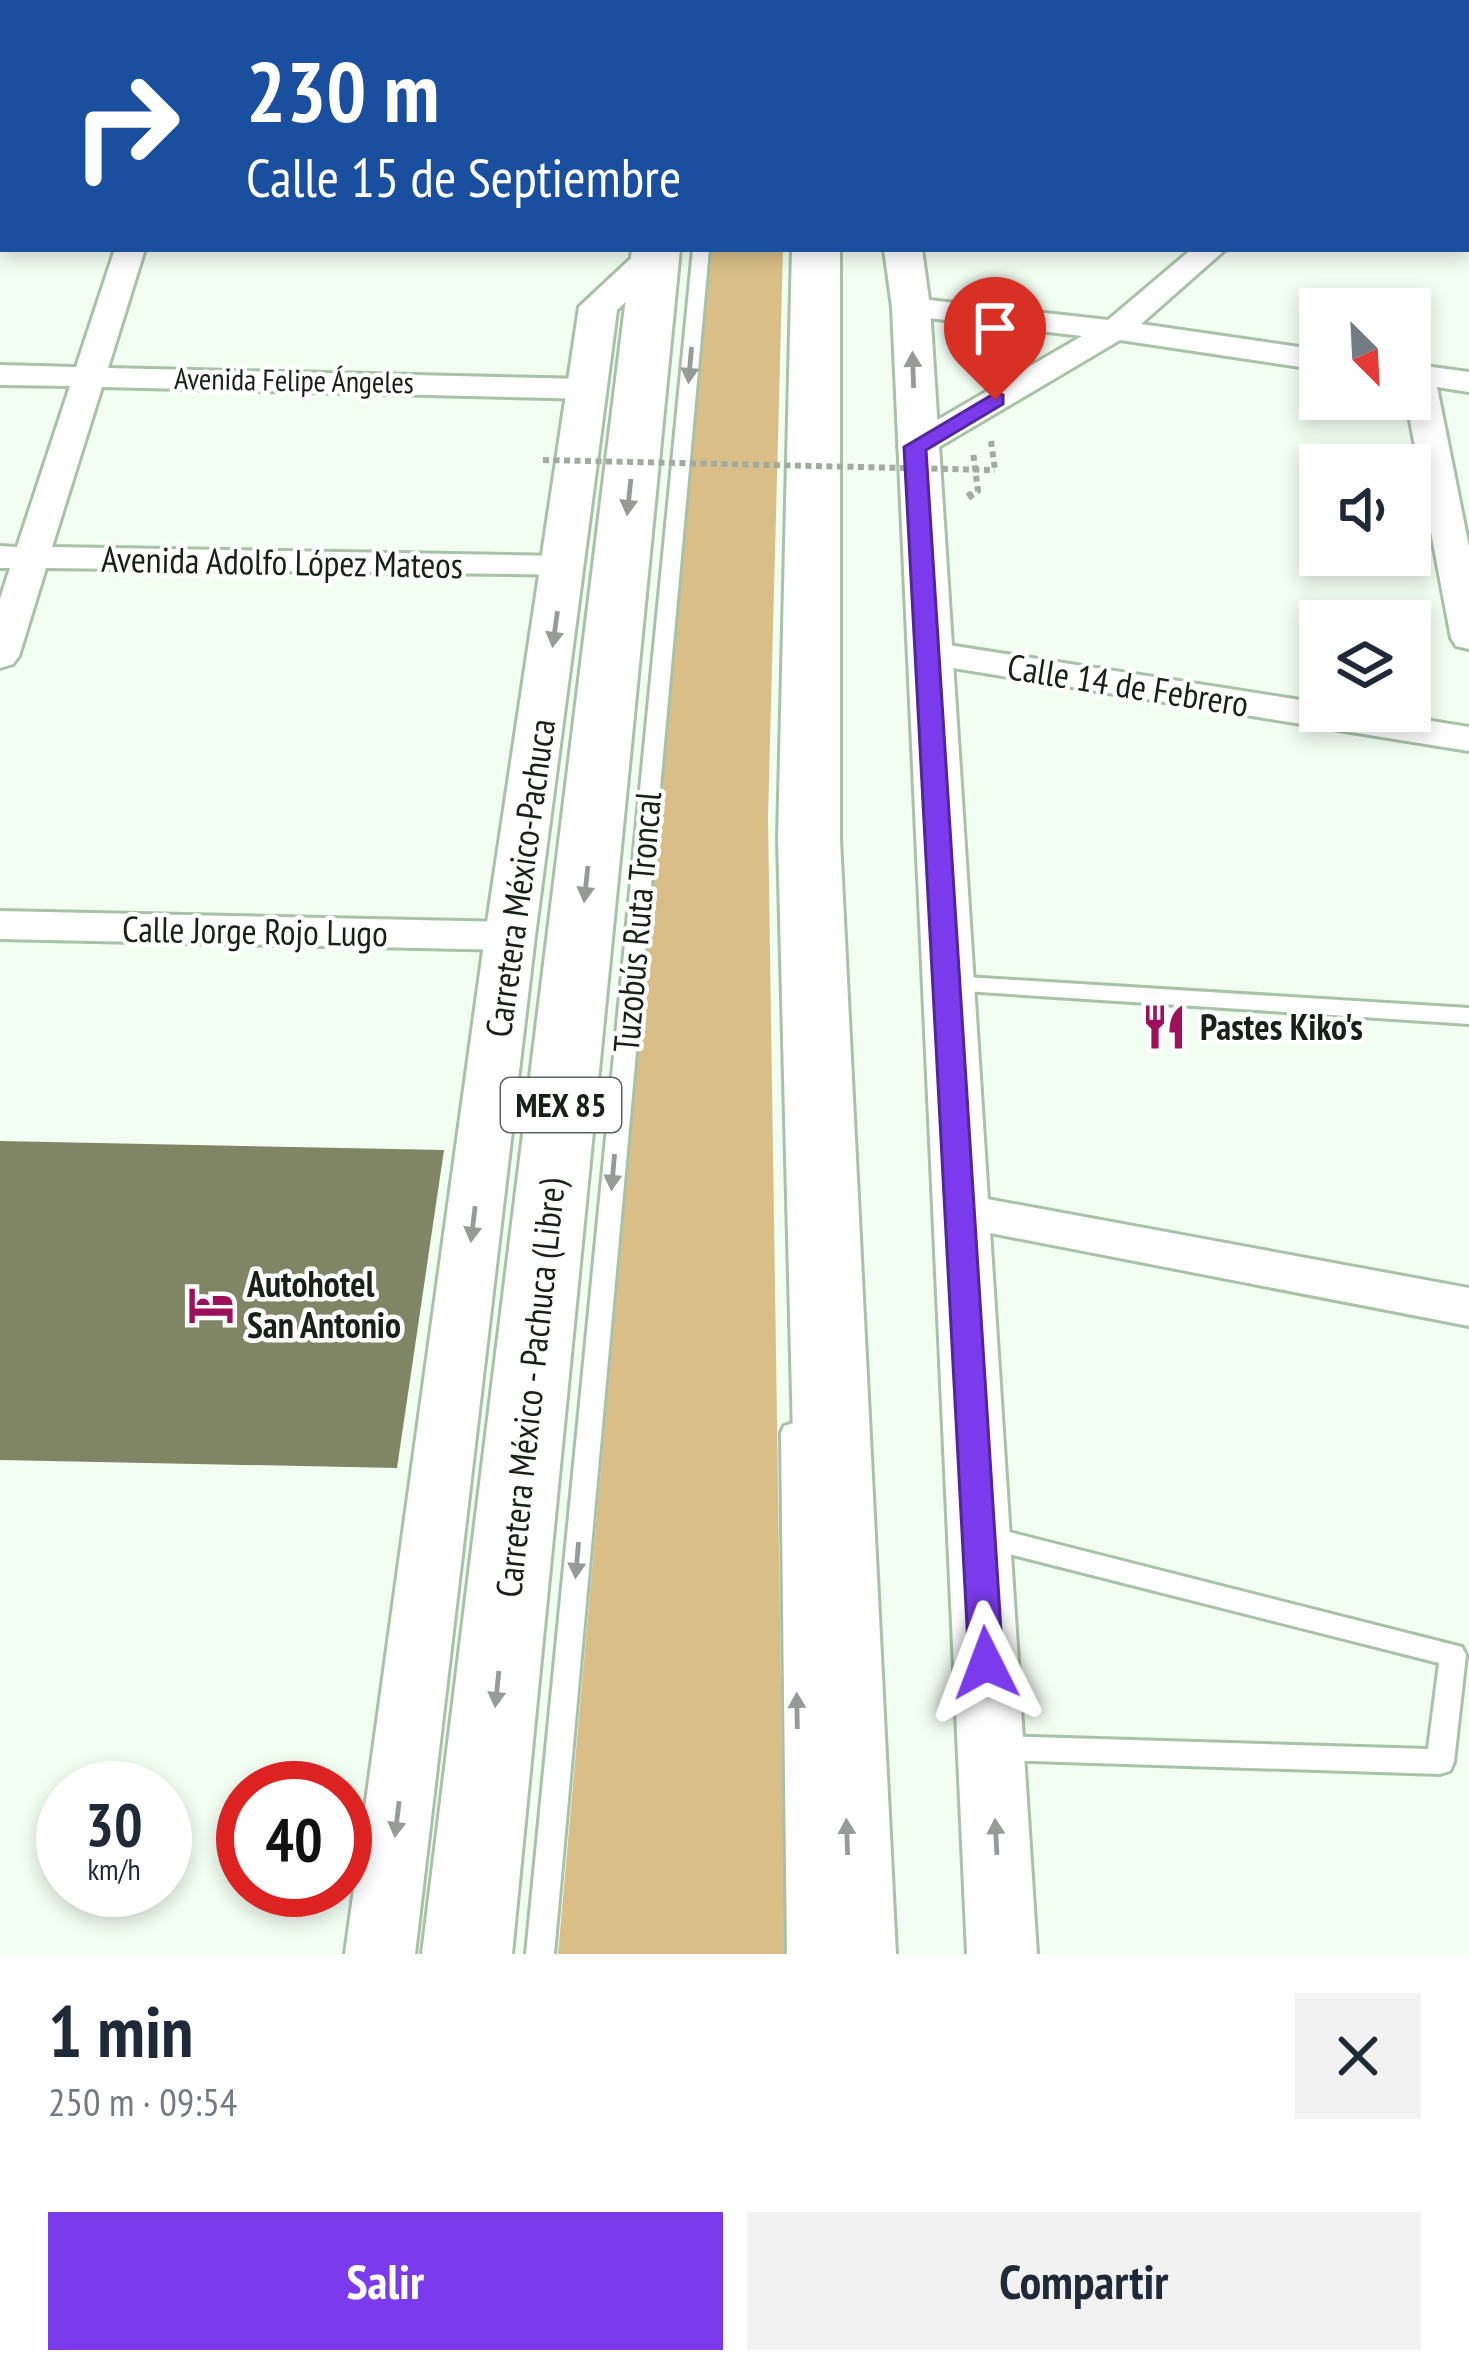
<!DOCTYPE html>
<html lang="es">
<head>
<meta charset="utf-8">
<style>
  body { margin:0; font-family:"PT Sans Narrow",sans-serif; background:#f2f2f3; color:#1f2937; height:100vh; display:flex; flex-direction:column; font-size:45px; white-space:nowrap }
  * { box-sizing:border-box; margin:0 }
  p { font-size:39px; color:#747a83 }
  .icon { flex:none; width:66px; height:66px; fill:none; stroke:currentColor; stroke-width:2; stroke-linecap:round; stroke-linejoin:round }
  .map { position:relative; height:1954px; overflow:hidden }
  .side { display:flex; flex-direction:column; background:#fff; flex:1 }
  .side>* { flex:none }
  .banner { position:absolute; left:0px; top:0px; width:1470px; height:252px; box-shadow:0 6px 18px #0003; background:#1a4fa0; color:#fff; overflow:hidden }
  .needle { width:78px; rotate:156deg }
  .tools { position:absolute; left:1299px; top:288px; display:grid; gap:24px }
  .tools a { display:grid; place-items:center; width:132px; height:132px; border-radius:0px; background:#fff; box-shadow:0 6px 18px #0003; font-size:60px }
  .speed { position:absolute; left:36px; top:1761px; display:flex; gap:24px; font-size:60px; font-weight:700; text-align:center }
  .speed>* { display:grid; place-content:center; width:156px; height:156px; border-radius:50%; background:#fff; box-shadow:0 6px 18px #0003; line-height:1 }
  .speed small { font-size:30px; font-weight:400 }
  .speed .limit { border:18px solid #d22; background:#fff; color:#111 }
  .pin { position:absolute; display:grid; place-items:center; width:102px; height:102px; color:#fff; margin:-123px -51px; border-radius:50% 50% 50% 0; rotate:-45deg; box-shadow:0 0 12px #0007 }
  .pin .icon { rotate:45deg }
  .me { position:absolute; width:132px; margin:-66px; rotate:357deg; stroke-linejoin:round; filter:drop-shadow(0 0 9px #0008) }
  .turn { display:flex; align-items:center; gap:42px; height:252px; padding:0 48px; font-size:54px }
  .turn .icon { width:156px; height:156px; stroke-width:2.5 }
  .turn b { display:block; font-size:84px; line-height:102px }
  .round { display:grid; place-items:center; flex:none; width:126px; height:126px; border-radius:0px; background:#f2f2f3 }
  .head { display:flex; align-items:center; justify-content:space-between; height:204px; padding:0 48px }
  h1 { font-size:72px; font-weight:700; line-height:90px }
  .primary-button { display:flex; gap:24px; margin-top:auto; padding:24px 48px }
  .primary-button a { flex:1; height:138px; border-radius:0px; background:#7c3aed; color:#fff; font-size:48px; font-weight:700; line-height:138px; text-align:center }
  .primary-button a+a { background:#f2f2f3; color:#1f2937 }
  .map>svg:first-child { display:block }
  .forest { fill:#d9bf87 }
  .building { fill:#808565 }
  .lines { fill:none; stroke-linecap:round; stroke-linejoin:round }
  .service-casing { stroke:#a8c2a7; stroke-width:6 }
  .minor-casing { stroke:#a8c2a7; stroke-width:6 }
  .tertiary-casing { stroke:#a8c2a7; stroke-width:6 }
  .trunk-casing { stroke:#a8c2a7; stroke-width:6 }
  .path-far1 { stroke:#a1aca1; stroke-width:6; stroke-dasharray:6 4.5; stroke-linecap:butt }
  .path { stroke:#a1aca1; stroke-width:8; stroke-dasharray:9 6; stroke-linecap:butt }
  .service { fill:#fff; fill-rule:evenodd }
  .minor { fill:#fff; fill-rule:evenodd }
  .tertiary { fill:#fff; fill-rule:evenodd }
  .trunk { fill:#fff; fill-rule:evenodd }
  .path-bridge { stroke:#a1aca1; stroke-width:6; stroke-dasharray:6 4.5; stroke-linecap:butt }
  .oneway { fill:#979b97 }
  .route { fill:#7c3aed; stroke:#51269a; stroke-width:3 }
  .labels { text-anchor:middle; stroke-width:9; stroke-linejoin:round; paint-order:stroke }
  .far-street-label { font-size:30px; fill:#172117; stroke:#fff }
  .shield { fill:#fff; stroke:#5d645d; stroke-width:3 }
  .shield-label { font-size:33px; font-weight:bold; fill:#172117 }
  .street-label { font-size:36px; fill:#172117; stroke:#fff }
  .poi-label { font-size:36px; font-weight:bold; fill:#172117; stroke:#fff; text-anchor:start }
</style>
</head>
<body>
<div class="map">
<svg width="1469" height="1954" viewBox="0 0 1469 1954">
  <rect width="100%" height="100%" fill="#f3fef3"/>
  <!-- forest -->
  <path class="forest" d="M709,249H783L768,818L785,1954H558Z"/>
  <!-- building -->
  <path class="building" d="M0,1141L444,1150L397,1468L0,1460Z"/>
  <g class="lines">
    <!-- service casing -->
    <g class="service-casing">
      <path id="service" d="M718,0H732L731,3H717Z
        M735,0H749V3H735Z
        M781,0H795V3H781Z
        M693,249H709L554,1954H526Z
        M949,976L1469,1008V1024L949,990L938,983Z
        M793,1423L802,1426L805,1433L815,1954H787L781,1433L784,1426Z
        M985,1526L1462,1647L1466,1655L1454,1762L1450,1771L1440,1774L1000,1760L990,1757L987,1748L990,1739L1000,1736L1428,1749L1439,1663L985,1548L976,1545L972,1537L976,1529Z"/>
    </g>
    <!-- minor casing -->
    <g class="minor-casing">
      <path id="minor" d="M0,0H15L3,3L0,12Z
        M1467,25H1469L1467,42Z
        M115,249H145L108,368L589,379L605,389L589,399L102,387L52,547L564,556L577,559L582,567L577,575L46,568L19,656L13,664L0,668V599L10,568H0V546L17,547L70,386L0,385V365L76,367Z
        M1192,249H1226L1141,324L1320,350V370L1120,340L927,454H903L898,447L903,440L1082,336L911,316L895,307L900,300L911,298L1108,320Z
        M1410,364L1469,372V392L1437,387L1469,547V649L1456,646L1451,638L1406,399H1410Z
        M929,642L1320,703V711H1369L1469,727V751L916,662L911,654L916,646Z
        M0,911L510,922L525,926L531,936L525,946L510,950L0,939Z
        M960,1194L1469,1288V1326L944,1224L937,1212L944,1200Z"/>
    </g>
    <!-- tertiary casing -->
    <g class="tertiary-casing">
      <path id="tertiary" d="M854,0H886V3H854Z
        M1467,81H1469V102H1467Z
        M641,249H671L675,255L617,310L535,936L415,1954H345L485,936L579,307Z
        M884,249H922L930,307L1037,1954H967L892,307Z"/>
    </g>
    <!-- trunk casing -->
    <g class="trunk-casing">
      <path id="trunk" d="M662,0H704V3H662Z
        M799,0H841V3H799Z
        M632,249H680L512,1954H422Z
        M792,249H840V839L896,1954H806L778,839Z"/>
    </g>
    <!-- path-far1 -->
    <path class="path-far1" d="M991,441L995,470
      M968,497L978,491L973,452"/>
    <!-- path -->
    <path class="path" d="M968,497L972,494"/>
    <!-- service -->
    <use href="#service" class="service"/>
    <!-- minor -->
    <use href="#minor" class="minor"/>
    <!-- tertiary -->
    <use href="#tertiary" class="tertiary"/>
    <!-- trunk -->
    <use href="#trunk" class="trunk"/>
    <!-- path-bridge -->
    <path class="path-bridge" d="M543,460L995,470"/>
  </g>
  <!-- one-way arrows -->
  <defs><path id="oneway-solid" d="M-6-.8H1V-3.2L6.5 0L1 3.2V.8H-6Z" transform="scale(3)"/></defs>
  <g class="oneway">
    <use href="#oneway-solid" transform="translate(690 365) rotate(95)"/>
    <use href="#oneway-solid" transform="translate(913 370) rotate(-92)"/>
    <use href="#oneway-solid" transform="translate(629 497) rotate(96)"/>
    <use href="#oneway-solid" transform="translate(555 629) rotate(98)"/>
    <use href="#oneway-solid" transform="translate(586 884) rotate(96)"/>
    <use href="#oneway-solid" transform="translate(613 1172) rotate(95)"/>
    <use href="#oneway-solid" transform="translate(473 1224) rotate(97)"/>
    <use href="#oneway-solid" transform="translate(577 1560) rotate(95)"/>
    <use href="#oneway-solid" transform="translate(497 1689) rotate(96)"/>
    <use href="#oneway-solid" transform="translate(797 1711) rotate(-91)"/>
    <use href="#oneway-solid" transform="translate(397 1819) rotate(97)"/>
    <use href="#oneway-solid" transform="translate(847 1837) rotate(-92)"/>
    <use href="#oneway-solid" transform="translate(996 1837) rotate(-93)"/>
  </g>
  <!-- route -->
  <path class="route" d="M995,393L1003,395V404L926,450L1003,1663L998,1673L986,1678L974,1673L969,1663L904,447Z"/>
  <!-- icons -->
  <defs>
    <g id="restaurant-bare" transform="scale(3.6)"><path d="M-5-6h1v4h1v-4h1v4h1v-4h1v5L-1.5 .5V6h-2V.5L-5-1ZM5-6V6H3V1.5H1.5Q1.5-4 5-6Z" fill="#9f105b" stroke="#fff" stroke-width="2.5" paint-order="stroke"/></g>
    <g id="hotel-bare" transform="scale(3.6)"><path d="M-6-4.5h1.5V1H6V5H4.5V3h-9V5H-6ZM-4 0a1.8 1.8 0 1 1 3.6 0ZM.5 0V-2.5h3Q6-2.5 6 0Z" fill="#9f105b" stroke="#fff" stroke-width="2.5" paint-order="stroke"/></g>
  </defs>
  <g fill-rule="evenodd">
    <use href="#restaurant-bare" x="1164" y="1027"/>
    <use href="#hotel-bare" x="211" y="1305"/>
  </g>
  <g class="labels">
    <!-- far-street labels -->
    <g class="far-street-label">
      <text transform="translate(294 381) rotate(1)" y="10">Avenida Felipe Ángeles</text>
    </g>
    <!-- shield labels -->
    <rect class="shield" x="501" y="1078" width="120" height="54" rx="9"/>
    <g class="shield-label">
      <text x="561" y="1117">MEX 85</text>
    </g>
    <!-- street labels -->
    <g class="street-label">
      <text transform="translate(282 562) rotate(1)" y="13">Avenida Adolfo López Mateos</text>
      <text transform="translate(1128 685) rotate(9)" y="13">Calle 14 de Febrero</text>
      <text transform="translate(520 878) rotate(-82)" y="13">Carretera México-Pachuca</text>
      <text transform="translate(637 922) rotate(-85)" y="13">Tuzobús Ruta Troncal</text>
      <text transform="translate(255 931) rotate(1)" y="13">Calle Jorge Rojo Lugo</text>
      <text transform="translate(530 1388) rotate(-84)" y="13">Carretera México - Pachuca (Libre)</text>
    </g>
    <!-- poi labels -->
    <g class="poi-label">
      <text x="1200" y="1040">Pastes Kiko's</text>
      <text x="247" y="1297">Autohotel<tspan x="247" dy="41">San Antonio</tspan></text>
    </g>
  </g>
</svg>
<div class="tools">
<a><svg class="needle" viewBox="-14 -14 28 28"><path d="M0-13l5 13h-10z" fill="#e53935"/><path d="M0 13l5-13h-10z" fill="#747a83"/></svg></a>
<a><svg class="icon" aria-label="sound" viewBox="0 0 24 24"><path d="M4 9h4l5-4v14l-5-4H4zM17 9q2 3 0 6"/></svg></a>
<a><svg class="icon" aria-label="layers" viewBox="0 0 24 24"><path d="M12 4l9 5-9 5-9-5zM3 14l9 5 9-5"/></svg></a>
</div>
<div class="speed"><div>30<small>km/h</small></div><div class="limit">40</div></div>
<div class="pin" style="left:995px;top:400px;background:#d93025"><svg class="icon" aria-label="arrive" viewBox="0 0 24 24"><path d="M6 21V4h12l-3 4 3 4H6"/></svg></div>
<svg class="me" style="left:986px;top:1663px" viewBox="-20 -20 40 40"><path d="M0-17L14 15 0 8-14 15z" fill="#7c3aed" stroke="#fff" stroke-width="4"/></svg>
<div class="banner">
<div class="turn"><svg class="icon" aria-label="right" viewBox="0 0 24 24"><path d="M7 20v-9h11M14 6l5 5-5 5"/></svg><div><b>230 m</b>Calle 15 de Septiembre</div></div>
</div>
</div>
<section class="side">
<div class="head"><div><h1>1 min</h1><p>250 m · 09:54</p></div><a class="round"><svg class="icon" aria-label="close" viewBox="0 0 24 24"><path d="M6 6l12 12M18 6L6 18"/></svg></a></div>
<div class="primary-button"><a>Salir</a><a>Compartir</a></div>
</section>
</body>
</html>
